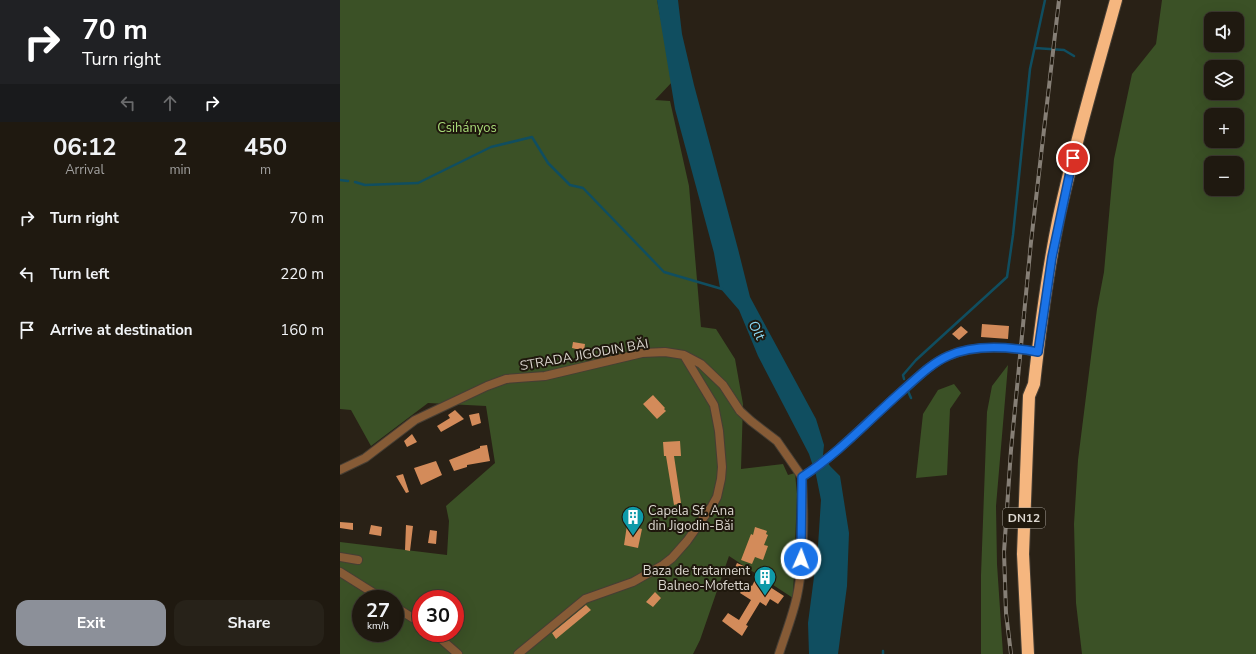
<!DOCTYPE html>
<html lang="en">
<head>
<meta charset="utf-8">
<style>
  body { margin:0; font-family:"Nunito Sans",sans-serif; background:#272219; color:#f1f3f6; height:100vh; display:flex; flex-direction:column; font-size:15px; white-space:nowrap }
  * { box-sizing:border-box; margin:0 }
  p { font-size:13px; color:#a1a09f }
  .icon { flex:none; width:22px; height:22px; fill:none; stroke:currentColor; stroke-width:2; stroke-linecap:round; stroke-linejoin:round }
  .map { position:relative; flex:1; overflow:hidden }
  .side { display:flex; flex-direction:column; background:#1f1910; width:340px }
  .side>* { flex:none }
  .top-card { background:#202124; color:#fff; overflow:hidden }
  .buttons { position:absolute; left:864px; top:12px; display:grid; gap:8px }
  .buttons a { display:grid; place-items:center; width:40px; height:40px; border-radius:8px; background:#1f1910; box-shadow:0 4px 16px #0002,0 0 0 1px #3c3830; font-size:20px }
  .speed { position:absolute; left:12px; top:590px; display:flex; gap:8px; font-size:20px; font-weight:700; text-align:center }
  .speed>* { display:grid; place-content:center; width:52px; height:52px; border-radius:50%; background:#1f1910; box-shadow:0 4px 16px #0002,0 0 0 1px #3c3830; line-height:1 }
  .speed small { font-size:10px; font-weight:400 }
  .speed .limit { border:6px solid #d22; background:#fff; color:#111 }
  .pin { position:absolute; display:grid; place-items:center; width:34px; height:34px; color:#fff; margin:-17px; border:2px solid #fff; border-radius:50%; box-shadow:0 1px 4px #0007 }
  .me { position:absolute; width:44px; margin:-22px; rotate:2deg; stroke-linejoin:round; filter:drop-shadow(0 0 3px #0008) }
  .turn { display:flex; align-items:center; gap:14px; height:84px; padding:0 16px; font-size:18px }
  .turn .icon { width:52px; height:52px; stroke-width:2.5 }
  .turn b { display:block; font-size:28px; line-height:34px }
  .lanes { display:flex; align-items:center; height:38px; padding:0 16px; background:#0003; justify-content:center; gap:20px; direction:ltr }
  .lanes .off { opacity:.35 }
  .eta { display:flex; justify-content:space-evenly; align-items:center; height:68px; text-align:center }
  .eta b { font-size:24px; font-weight:700; line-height:28px }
  .action { display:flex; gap:8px; margin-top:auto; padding:8px 16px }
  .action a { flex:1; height:46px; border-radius:12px; background:#8c9099; color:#fff; font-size:16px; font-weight:700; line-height:46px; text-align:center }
  .action a+a { background:#272219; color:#f1f3f6 }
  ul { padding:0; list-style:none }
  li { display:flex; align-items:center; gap:12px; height:56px; padding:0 16px }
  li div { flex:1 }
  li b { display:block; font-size:15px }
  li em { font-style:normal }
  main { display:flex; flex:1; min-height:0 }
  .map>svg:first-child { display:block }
  .green { fill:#3b5126; fill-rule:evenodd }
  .water { fill:#104e60 }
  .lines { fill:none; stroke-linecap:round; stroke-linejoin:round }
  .stream { stroke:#104e60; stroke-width:2.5 }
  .building { fill:#d38b5a }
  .street-casing { stroke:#463e34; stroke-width:10 }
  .highway-casing { stroke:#463e34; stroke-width:14 }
  .street { stroke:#865b36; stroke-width:8 }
  .highway { stroke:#f5b67f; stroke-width:12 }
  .rail-casing { stroke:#867f76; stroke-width:4 }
  .rail { stroke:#1f180d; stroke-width:2.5; stroke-dasharray:8; stroke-linecap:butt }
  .route-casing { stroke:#114b97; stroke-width:10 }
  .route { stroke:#1a73e8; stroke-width:7 }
  .labels { text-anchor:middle; stroke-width:4; stroke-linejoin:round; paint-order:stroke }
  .shield { fill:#1f180d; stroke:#a39e96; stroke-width:1 }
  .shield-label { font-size:12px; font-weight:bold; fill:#dcd7d0 }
  .park-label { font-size:13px; fill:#a8db78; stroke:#1f180d }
  .street-label { font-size:13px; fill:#dcd7d0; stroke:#1f180d }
  .poi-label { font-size:13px; fill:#dcd7d0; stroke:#1f180d; text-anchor:start }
  .water-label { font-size:14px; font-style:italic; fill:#8bd7f2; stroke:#1f180d }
</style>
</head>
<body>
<main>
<section class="side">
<div class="top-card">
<div class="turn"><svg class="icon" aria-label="right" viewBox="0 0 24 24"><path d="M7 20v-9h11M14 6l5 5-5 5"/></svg><div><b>70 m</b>Turn right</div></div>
<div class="lanes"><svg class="icon off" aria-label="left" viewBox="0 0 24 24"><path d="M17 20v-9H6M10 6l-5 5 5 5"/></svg><svg class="icon off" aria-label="ahead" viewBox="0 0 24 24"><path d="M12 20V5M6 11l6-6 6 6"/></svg><svg class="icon" aria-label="right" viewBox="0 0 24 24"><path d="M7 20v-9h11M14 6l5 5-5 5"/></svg></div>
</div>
<div class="eta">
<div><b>06:12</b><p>Arrival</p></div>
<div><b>2</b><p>min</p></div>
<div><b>450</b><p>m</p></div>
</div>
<ul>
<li><svg class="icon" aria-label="right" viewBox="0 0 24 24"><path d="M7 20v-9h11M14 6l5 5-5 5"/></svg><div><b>Turn right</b></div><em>70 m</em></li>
<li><svg class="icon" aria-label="left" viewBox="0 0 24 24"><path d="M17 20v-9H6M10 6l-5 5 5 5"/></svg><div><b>Turn left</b></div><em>220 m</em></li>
<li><svg class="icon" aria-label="arrive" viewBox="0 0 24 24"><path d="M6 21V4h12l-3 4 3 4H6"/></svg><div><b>Arrive at destination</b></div><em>160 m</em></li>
</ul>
<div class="action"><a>Exit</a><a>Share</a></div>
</section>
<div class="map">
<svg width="916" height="654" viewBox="0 0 916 654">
  <rect width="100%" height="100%" fill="#292116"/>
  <!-- green -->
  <path class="green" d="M0,0H317L333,81L315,100L330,101L349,186L361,327L376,329L395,359L403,404L401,469L443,464L448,475L455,473L457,494L453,598L389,556L360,640L353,654H0V542L107,555L109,521L106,506L155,463L146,406L88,403L31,446L11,410L0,409ZM21,599H55V633H21ZM81,599H115V633H81Z
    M822,0H916V654H742L736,603L734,524L738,460L757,309L764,272L774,159L792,74L816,44ZM871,19H897V45H871ZM871,67H897V93H871ZM871,115H897V141H871ZM871,163H897V189H871Z
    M668,365L656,506L657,564L663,654H641V575L647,412L652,386Z
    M614,384L621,393L610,409L607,475L576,478L583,414L598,390Z"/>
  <!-- water -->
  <path class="water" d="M317,0H338L342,34L354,85L398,249L410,297L476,419L484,445L483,455L490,466L500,476L509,533L507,586L498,654H469L468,623L478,546L481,500L476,475L469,454L418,356L399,310L380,288L374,253L335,109Z"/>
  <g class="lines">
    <!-- stream -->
    <path class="stream" d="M695,48L724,50L734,56
      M0,180L8,181
      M15,182L25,185L78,183L151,147L192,137L208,163L230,185L243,188L324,272L382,289
      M564,379L563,375L576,360L667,277L673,235L690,69L705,0
      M568,391L571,398
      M543,654V651"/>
  </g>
  <!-- building -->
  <path class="building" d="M642,324L669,326L668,339L641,337Z
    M621,326L628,332L619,340L612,334Z
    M233,342L245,344L244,351L232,348Z
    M313,395L325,408L324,409L326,411L317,419L303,404Z
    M115,410L124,419L101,432L97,426L110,418L108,415Z
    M139,413L141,423L132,426L129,415Z
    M72,434L77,442L67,447L64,441Z
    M340,441L341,456H334L341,503L334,505L326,456H324L323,442Z
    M147,445L150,461L127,465V467L114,471L109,460L140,448V446Z
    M96,461L102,475L81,485L74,468Z
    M63,474L69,492L66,493L56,476Z
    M0,522L13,523V530L0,528Z
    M31,525L42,527L41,536L29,534Z
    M66,525L73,526L70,551L65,550Z
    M287,525L302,529L298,548L284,545Z
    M415,527L427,531L426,534L428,535L424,545L428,546L423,560L415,557L412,564L401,560L411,534L413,535Z
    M90,530L97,531L96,544L88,543Z
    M397,563L404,566L400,576L392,574Z
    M416,578L422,581H427L430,587L444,596L438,604L430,599L426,606L420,602L406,625L408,626L402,636L382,621L388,613L399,620L411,600L400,593L407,583L412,586Z
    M315,592L321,598L313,607L306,602Z
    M246,605L251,610L216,639L212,633Z"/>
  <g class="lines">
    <!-- street casing -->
    <g class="street-casing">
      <path id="street" d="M0,470L25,458L75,420L147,386L166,379L205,376L302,353L325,352L344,355L361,364L383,385L400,411L411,421L437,441L462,477
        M0,557L18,560
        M0,572L43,599
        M55,607L81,623
        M94,633L118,654
        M178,654L245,599L293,582L323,565L332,558L347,541L372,506L377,497L381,479L382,467L379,431L374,405L345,357
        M439,654C445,635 453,615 457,596C465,558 464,515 462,477C499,453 529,420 562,391C576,379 590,364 608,356C635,344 669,347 698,352"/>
    </g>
    <!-- highway casing -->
    <g class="highway-casing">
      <path id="highway" d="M688,654L683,554L689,396L694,384C700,329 707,275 718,221C734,146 756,73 776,0"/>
    </g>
    <!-- street -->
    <use href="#street" class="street"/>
    <!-- highway -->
    <use href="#highway" class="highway"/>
    <!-- rail casing -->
    <g class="rail-casing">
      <path id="rail" d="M671,654L666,613L664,552L671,450L691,242L719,0"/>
    </g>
    <!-- rail -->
    <use href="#rail" class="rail"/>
  </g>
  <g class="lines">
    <!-- route casing -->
    <g class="route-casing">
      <path id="route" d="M461,559L462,477C499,453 529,420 562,391C576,379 590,364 608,356C634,344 670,347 698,352L712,257L733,158"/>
    </g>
    <!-- route -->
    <use href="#route" class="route"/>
  </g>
  <!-- icons -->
  <defs>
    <g id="building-pin" transform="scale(1.15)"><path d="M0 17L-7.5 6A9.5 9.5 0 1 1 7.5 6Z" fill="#0f9aa8" stroke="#1f180d"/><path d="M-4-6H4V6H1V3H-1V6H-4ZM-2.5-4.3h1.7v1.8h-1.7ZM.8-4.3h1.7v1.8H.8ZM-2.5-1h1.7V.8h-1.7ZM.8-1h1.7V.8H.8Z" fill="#fff"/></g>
  </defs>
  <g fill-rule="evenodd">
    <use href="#building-pin" x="293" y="517"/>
    <use href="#building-pin" x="425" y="577"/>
  </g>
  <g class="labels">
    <!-- shield labels -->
    <rect class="shield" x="663" y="508" width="42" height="20" rx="3"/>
    <g class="shield-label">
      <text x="684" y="522">DN12</text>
    </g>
    <!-- park labels -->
    <g class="park-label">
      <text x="127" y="132">Csihányos</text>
    </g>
    <!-- street labels -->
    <g class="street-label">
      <text transform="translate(244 354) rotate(-10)" y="5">STRADA JIGODIN BĂI</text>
    </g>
    <!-- poi labels -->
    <g class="poi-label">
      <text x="308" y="515">Capela Sf. Ana<tspan x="308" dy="15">din Jigodin-Băi</tspan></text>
      <text x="410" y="575" text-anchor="end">Baza de tratament<tspan x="410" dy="15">Balneo-Mofetta</tspan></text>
    </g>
    <!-- water labels -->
    <g class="water-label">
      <text transform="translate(417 330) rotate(62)" y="5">Olt</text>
    </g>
  </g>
</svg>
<div class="buttons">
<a><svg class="icon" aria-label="sound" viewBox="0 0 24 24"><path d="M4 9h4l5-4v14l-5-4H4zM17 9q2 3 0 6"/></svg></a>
<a><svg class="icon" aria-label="layers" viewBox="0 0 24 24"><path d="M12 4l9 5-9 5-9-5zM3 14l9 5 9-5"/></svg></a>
<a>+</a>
<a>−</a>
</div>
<div class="speed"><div>27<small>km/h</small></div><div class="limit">30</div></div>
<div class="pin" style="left:733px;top:158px;background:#d93025"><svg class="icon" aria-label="arrive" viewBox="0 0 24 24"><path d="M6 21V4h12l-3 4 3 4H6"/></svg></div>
<svg class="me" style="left:461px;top:559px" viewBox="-20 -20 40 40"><circle r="17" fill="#1a73e8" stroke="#fff" stroke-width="3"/><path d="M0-11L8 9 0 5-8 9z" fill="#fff"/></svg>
</div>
</main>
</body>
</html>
